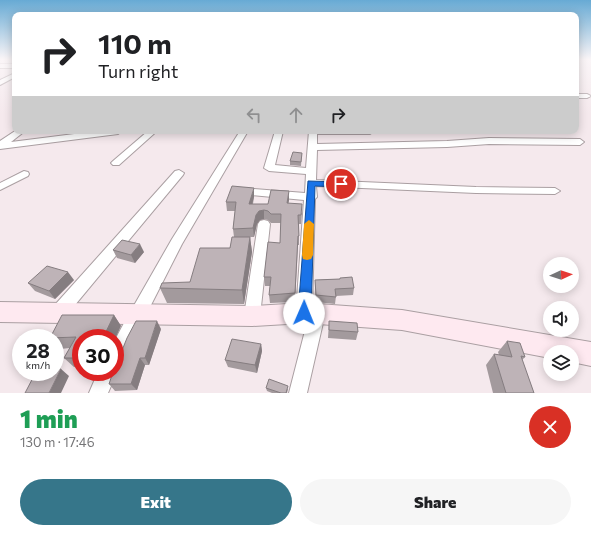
<!DOCTYPE html>
<html lang="en">
<head>
<meta charset="utf-8">
<style>
  body { margin:0; font-family:Commissioner,sans-serif; background:#f6f6f6; color:#202124; height:100vh; display:flex; flex-direction:column; font-size:15px; white-space:nowrap }
  * { box-sizing:border-box; margin:0 }
  p { font-size:13px; color:#757577 }
  .icon { flex:none; width:22px; height:22px; fill:none; stroke:currentColor; stroke-width:2; stroke-linecap:round; stroke-linejoin:round }
  .map { position:relative; height:393px; overflow:hidden }
  .panel { display:flex; flex-direction:column; background:#fff; flex:1 }
  .panel>* { flex:none }
  .top-card { position:absolute; left:12px; top:12px; width:567px; height:122px; border-radius:8px; box-shadow:0 2px 10px #0003; background:#fff; color:#202124; overflow:hidden }
  .needle { width:26px; rotate:87deg }
  .buttons { position:absolute; left:543px; top:257px; display:grid; gap:8px }
  .buttons a { display:grid; place-items:center; width:36px; height:36px; border-radius:50%; background:#fff; box-shadow:0 2px 10px #0003; font-size:20px }
  .speed { position:absolute; left:12px; top:329px; display:flex; gap:8px; font-size:20px; font-weight:700; text-align:center }
  .speed>* { display:grid; place-content:center; width:52px; height:52px; border-radius:50%; background:#fff; box-shadow:0 2px 10px #0003; line-height:1 }
  .speed small { font-size:10px; font-weight:400 }
  .speed .limit { border:6px solid #d22; background:#fff; color:#111 }
  .pin { position:absolute; display:grid; place-items:center; width:34px; height:34px; color:#fff; margin:-17px; border:2px solid #fff; border-radius:50%; box-shadow:0 1px 4px #0007 }
  .me { position:absolute; width:44px; margin:-22px; rotate:1deg; stroke-linejoin:round; filter:drop-shadow(0 0 3px #0008) }
  .turn { display:flex; align-items:center; gap:14px; height:84px; padding:0 20px; font-size:18px }
  .turn .icon { width:52px; height:52px; stroke-width:2.5 }
  .turn b { display:block; font-size:28px; line-height:34px }
  .lanes { display:flex; align-items:center; height:38px; padding:0 20px; background:#0003; justify-content:center; gap:20px; direction:ltr }
  .lanes .off { opacity:.35 }
  .round { display:grid; place-items:center; flex:none; width:42px; height:42px; border-radius:21px; background:#f6f6f6 }
  .summary { display:flex; align-items:center; justify-content:space-between; height:68px; padding:0 20px }
  h1 { font-size:24px; font-weight:800; line-height:30px; color:#1e9e55 }
  .cta { display:flex; gap:8px; margin-top:auto; padding:8px 20px }
  .cta a { flex:1; height:46px; border-radius:24px; background:#36768a; color:#fff; font-size:16px; font-weight:800; line-height:46px; text-align:center }
  .cta a+a { background:#f6f6f6; color:#202124 }
  .map>svg:first-child { display:block }
  .lines { fill:none; stroke-linecap:round; stroke-linejoin:round }
  .street-casing { stroke:#aa9fa2; stroke-width:2 }
  .secondary-casing { stroke:#aa9fa2; stroke-width:2 }
  .street { fill:#fff; fill-rule:evenodd }
  .secondary { fill:#fee9f0; fill-rule:evenodd }
  .wall { fill:#a39a9d }
  .shaded-wall { fill:#857d80 }
  .building { fill:#beb3b7; stroke:#857d80 }
  .route { fill:#1a73e8; stroke:#114b97 }
  .slow { fill:#f59e0b }
</style>
</head>
<body>
<div class="map">
<svg width="591" height="393" viewBox="0 0 591 393">
  <rect width="100%" height="100%" fill="#f5e9ed"/>
  <g class="lines">
    <!-- street casing -->
    <g class="street-casing">
      <path id="street" d="M0,64H15V68H0Z
        M15,73V77L0,85V80Z
        M576,94H587L591,96L587,98H576Z
        M15,131H25L11,142L98,131H122L118,134L0,149V141Z
        M148,131H157L119,165H113L111,163L113,161Z
        M240,131H248L182,244L121,364L115,367V340L124,323L172,239Z
        M275,131H283L275,165L306,168L309,131H374L370,134H317V144L447,141L489,138L580,139L584,142L580,145L489,144L447,147L317,150L316,180L476,187L555,188L560,191L555,194L476,193L316,186L317,197L315,199L312,309L317,307L323,309L325,314L307,393H289L308,319L304,320L298,318L296,313L304,200L240,194L235,191L240,188L305,193L306,174L269,171L264,168Z
        M179,170L184,173L183,175L65,317L59,319L53,317L51,312L53,307L175,171Z
        M24,171L28,172L29,174L28,176L0,190V183Z
        M264,220L268,221L270,224L260,316L258,321L252,323L246,321L244,316L258,224L260,221Z
        M115,367L117,372L108,393H89L98,372H115Z"/>
    </g>
    <!-- secondary casing -->
    <g class="secondary-casing">
      <path id="secondary" d="M0,302L252,306L304,303L402,310L591,342V366L572,362V352H550V358L402,330L304,323L252,326L0,322Z"/>
    </g>
    <!-- street -->
    <use href="#street" class="street"/>
    <!-- secondary -->
    <use href="#secondary" class="secondary"/>
  </g>
  <!-- wall -->
  <path class="wall" d="M302,153L301,166L290,165V161Z
    M254,197L253,204H268L289,200L288,203L302,213L301,224H299V245H298L295,302L270,303L269,295L270,286H265L264,277L280,243L281,223H271L268,220L264,219L260,220L257,224L254,237H250L252,252L244,304L167,303L160,288L190,282L230,248L234,237L233,229L235,211H227L226,202Z
    M113,250L144,252L135,263L117,258Z
    M340,278L354,288L353,295L336,296L335,304L316,302L315,287V280L340,279Z
    M74,280L55,299L35,291L28,283Z
    M114,315L121,326L81,338V368L74,367L64,358L70,348L60,349L55,344V338Z
    M329,321L358,332L356,340L328,338Z
    M161,329L149,365H145L137,390L115,391L109,384Z
    M507,341L525,357L522,360L534,393H493L486,365L494,354L499,355L498,352Z
    M261,344L262,351L257,373L228,367L225,360Z
    M266,388L288,389L287,393H272L267,391Z"/>
  <!-- shaded-wall -->
  <path class="shaded-wall" d="M254,188V197L250,212L249,204Z
    M289,191V200L287,212V203Z
    M264,210V219L260,220L257,224L254,237L253,228L256,215L259,211Z
    M250,237L252,252L244,304L242,290Z
    M140,244L144,252L135,263L131,255Z
    M68,272L74,280L55,299L49,291Z
    M114,315L121,326L115,339V338H103Z
    M157,321L161,329L149,365L145,358Z
    M261,344L262,351L257,373L255,365Z
    M140,358L145,365L137,390L131,384Z
    M61,369L69,376L61,393H49Z"/>
  <!-- building -->
  <path class="building" d="M293,152L302,153L301,162L290,161Z
    M232,186L254,188L249,204H268L271,190L289,191L287,203L302,204L301,215H298L299,236H298L295,293L269,295L271,277H264L268,242L280,243L281,214H271L268,211L264,210L259,211L256,215L253,228L233,229L236,202H226Z
    M232,237H250L242,290L160,288L162,283L190,282L200,248H230Z
    M122,240L140,244L131,255L113,250Z
    M47,266L68,272L49,291L28,283Z
    M352,277L354,288L335,289L336,297L316,295L315,280L340,279V278Z
    M62,315H114L103,338H81V358H64L76,337L50,338Z
    M136,321H157L145,358H140L131,384H109L113,372H115V368L127,338Z
    M329,321L357,323L358,332L329,330Z
    M232,339L261,344L255,365L225,360Z
    M507,341L520,343L525,357L521,356L534,393H506L494,354L512,357Z
    M55,369H61L49,393H25L36,372H55Z
    M269,379L288,386L286,393H281L266,388Z"/>
  <!-- sky -->
  <linearGradient id="sky" x2="0" y2="1"><stop stop-color="#67aad4"/><stop offset="0.52" stop-color="#faf5f7"/><stop offset="1" stop-color="#faf5f7" stop-opacity="0"/></linearGradient>
  <rect width="591" height="114" fill="url(#sky)"/>
  <!-- route -->
  <path class="route" d="M308,181L341,182L345,184L341,187L315,186L311,313L309,317L304,319L300,317L298,313Z"/>
  <!-- slow -->
  <path class="slow" d="M309,220L314,224L313,255L311,259L307,260L303,259L302,255L304,224Z"/>
</svg>
<div class="buttons">
<a><svg class="needle" viewBox="-14 -14 28 28"><path d="M0-13l5 13h-10z" fill="#e53935"/><path d="M0 13l5-13h-10z" fill="#757577"/></svg></a>
<a><svg class="icon" aria-label="sound" viewBox="0 0 24 24"><path d="M4 9h4l5-4v14l-5-4H4zM17 9q2 3 0 6"/></svg></a>
<a><svg class="icon" aria-label="layers" viewBox="0 0 24 24"><path d="M12 4l9 5-9 5-9-5zM3 14l9 5 9-5"/></svg></a>
</div>
<div class="speed"><div>28<small>km/h</small></div><div class="limit">30</div></div>
<div class="pin" style="left:341px;top:184px;background:#d93025"><svg class="icon" aria-label="arrive" viewBox="0 0 24 24"><path d="M6 21V4h12l-3 4 3 4H6"/></svg></div>
<svg class="me" style="left:304px;top:313px" viewBox="-20 -20 40 40"><circle r="19" fill="#fff"/><path d="M0-13L10 11 0 6-10 11z" fill="#1a73e8"/></svg>
<div class="top-card">
<div class="turn"><svg class="icon" aria-label="right" viewBox="0 0 24 24"><path d="M7 20v-9h11M14 6l5 5-5 5"/></svg><div><b>110 m</b>Turn right</div></div>
<div class="lanes"><svg class="icon off" aria-label="left" viewBox="0 0 24 24"><path d="M17 20v-9H6M10 6l-5 5 5 5"/></svg><svg class="icon off" aria-label="ahead" viewBox="0 0 24 24"><path d="M12 20V5M6 11l6-6 6 6"/></svg><svg class="icon" aria-label="right" viewBox="0 0 24 24"><path d="M7 20v-9h11M14 6l5 5-5 5"/></svg></div>
</div>
</div>
<section class="panel">
<div class="summary"><div><h1>1 min</h1><p>130 m · 17:46</p></div><a class="round" style="background:#d93025;color:#fff"><svg class="icon" aria-label="close" viewBox="0 0 24 24"><path d="M6 6l12 12M18 6L6 18"/></svg></a></div>
<div class="cta"><a>Exit</a><a>Share</a></div>
</section>
</body>
</html>
